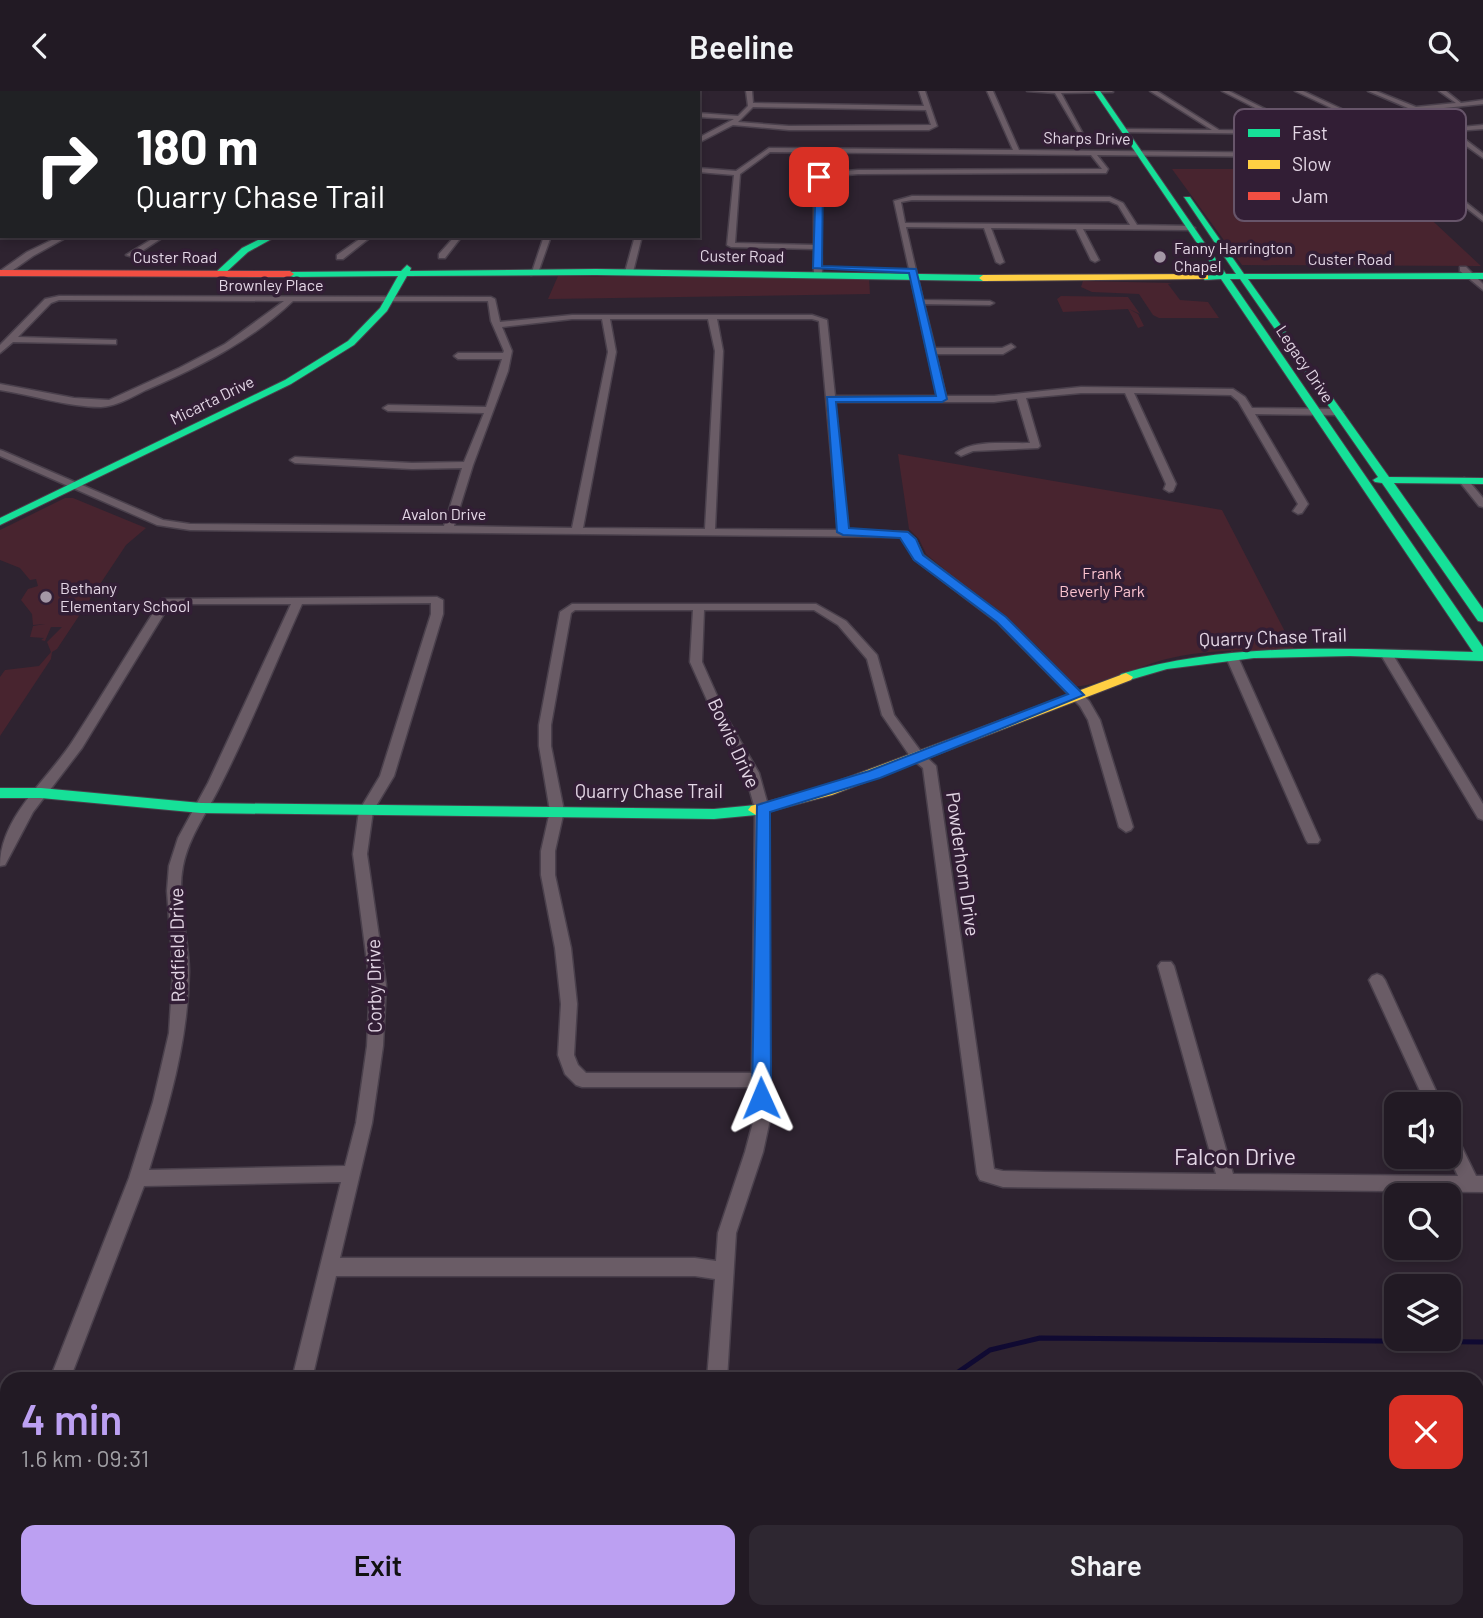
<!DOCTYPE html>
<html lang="en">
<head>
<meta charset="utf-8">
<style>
  body { margin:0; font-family:Barlow,sans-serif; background:#2e2731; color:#f1f3f6; height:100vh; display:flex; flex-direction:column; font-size:26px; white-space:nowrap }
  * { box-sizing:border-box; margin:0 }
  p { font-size:23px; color:#a2a1a6 }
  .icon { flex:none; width:38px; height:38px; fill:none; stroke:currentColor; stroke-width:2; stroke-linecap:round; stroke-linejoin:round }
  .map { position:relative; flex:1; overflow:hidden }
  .panel { position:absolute; left:0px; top:1281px; width:1484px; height:247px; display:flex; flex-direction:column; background:#221a24; border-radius:21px 21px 0 0; box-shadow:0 4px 10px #0003,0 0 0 2px #3f3841 }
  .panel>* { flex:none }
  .hud { position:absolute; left:0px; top:0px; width:700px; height:147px; box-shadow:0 4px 10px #0003,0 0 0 2px #3f3841; background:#202124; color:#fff; overflow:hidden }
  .buttons { position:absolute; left:1384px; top:1001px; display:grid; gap:14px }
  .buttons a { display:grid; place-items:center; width:77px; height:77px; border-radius:14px; background:#221a24; box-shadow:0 4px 10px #0003,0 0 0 2px #3f3841; font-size:35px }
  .pin { position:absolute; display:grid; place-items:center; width:60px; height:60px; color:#fff; margin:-30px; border-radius:14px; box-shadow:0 4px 10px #0006 }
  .me { position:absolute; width:77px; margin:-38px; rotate:359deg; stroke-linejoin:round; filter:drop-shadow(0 0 5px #0008) }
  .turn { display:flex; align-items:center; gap:24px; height:147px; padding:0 21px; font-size:32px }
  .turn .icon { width:91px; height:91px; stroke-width:2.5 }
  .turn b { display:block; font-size:49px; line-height:60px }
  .round { display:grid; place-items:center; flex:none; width:74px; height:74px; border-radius:14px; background:#2e2731 }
  .headline { display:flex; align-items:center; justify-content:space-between; height:119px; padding:0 21px }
  h1 { font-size:42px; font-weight:600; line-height:52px; color:#bca0f2 }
  .action { display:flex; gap:14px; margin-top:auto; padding:14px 21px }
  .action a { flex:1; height:80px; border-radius:14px; background:#bca0f2; color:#111; font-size:28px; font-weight:600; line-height:80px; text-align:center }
  .action a+a { background:#2e2731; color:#f1f3f6 }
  header { display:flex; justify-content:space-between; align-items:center; height:91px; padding:0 21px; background:#221a24; font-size:32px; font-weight:600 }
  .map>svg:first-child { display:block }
  .green { fill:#48242f }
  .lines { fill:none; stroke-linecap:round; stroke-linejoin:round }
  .stream { stroke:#100a32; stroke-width:5 }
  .street-casing { stroke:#4a404c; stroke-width:3 }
  .fast-casing { stroke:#4a404c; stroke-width:2 }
  .slow-casing { stroke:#4a404c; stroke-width:2 }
  .jam-casing { stroke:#4a404c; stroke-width:2 }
  .street { fill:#6a5c66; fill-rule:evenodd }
  .fast { fill:#16e098; fill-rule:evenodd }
  .slow { fill:#ffcf43; fill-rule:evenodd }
  .jam { fill:#f24e42; fill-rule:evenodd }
  .route { fill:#1a73e8; stroke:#114b97; stroke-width:2 }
  .poi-dot { fill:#a497a6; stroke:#321e35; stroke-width:2.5 }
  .labels { text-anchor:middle; stroke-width:7; stroke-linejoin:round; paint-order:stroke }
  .far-street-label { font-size:16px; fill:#e3d6e5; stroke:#321e35 }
  .far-poi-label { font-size:16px; fill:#e3d6e5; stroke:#321e35; text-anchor:start }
  .far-park-label { font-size:16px; fill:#fac2ce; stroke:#321e35 }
  .street-label { font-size:19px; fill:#e3d6e5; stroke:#321e35 }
  .near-street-label { font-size:23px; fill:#e3d6e5; stroke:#321e35 }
  .key { fill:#321e35; stroke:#67556a; stroke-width:2 }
  .key-label { font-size:19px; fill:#e3d6e5 }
</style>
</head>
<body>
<header><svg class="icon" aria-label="back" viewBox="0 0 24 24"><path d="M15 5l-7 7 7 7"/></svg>Beeline<svg class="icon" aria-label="search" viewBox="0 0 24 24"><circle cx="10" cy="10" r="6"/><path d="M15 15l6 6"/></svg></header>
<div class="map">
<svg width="1483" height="1527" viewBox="0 0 1483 1527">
  <rect width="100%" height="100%" fill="#2e2330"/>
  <!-- green -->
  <path class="green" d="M1172,78H1377L1481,175L1242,174Z
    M558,185L869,188L870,203L548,208Z
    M1083,190L1172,192L1168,193L1180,209L1208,211L1219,227H1159L1153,224L1139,203L1092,201L1081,196Z
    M1061,205L1128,206L1140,223L1129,218L1138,223L1144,235L1138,237L1128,218L1063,221L1057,208Z
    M898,363L1222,419L1295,560C1254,559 1212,558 1171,567C1148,571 1091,598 1074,595L1038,556L926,463L919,448L909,438Z
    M65,407H73L146,437L126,454L57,558L52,561L51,568L0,645V586L5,579L39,575L51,561L47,551L62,536H51L45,550L41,549L44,547L30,546L33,535L45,533L33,534L32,523L21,509L28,498L38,495L36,488L30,489L20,477L0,469V439Z"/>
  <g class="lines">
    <!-- stream -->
    <path class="stream" d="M948,1288L990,1259L1040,1247L1483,1251
      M890,1527L891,1521"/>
    <!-- street casing -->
    <g class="street-casing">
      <path id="street" d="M49,0H64L44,2Z
        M78,0H84L85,2H79Z
        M154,0H160L161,2H155Z
        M532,0H538V2H532Z
        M605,0H611L612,2H606Z
        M677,0H683V2H677Z
        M746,0H752L753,12L924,15L919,0H925L937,35L929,39H789L733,34L698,52V47L734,28L698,26V22L738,25L748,15ZM753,16L926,19L931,34L789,35L738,31Z
        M987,0H993L1019,59L1399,63L1376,44L1122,41L1124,38L1212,39L1150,0H1157L1219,39L1292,40L1279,29L1222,0H1229L1283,27L1299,40L1371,41L1357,29L1295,0H1303L1361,27L1379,41H1407L1483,34V38L1454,40L1483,62V67L1447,41L1383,45L1483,125V130L1403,67L1097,64L1108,78L1106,82L858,83L824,86L820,90L822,184L818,186L814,184V158L731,156L727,154L734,84L698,81V77L736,80L769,57L1013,59ZM770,61L1091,64L1102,78L858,79L822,82L814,90V154L735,152L740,83Z
        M1027,0H1112L1113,1L1061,2L1082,41L1079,43L1055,2Z
        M1368,0H1376L1416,16L1456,12L1439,0H1446L1461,12L1483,9V13L1415,20Z
        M0,15H2V19H0Z
        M0,34H2V38H0Z
        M0,56H2V60H0Z
        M0,87H2V91H0Z
        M912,105L1110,106L1123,112L1137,134L1191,135L1195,137L1191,139L1083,138L1099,169L1095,171L1091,169L1076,138L991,137L1004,171L1000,173L996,171L984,137L906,136L923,209L990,210L994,212L990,214L924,213L935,257H1002L1011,253L1015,256L1003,263H936L946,305H994L1081,296L1233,298L1245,306L1252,317L1338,318L1343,321L1338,324L1255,323L1308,413L1302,422L1298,423L1293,420L1298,413L1238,310L1231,304L1134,302L1176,393L1173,400L1169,401L1164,398L1166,393L1125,302H1081L1026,307L1040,355L1038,357L973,360L961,365L956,362C974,348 1007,353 1030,352L1017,308L994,311H835L848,439L907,441L915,448L923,464L1005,527L1089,610L1100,629L1133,736L1131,739L1126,741L1119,736L1088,629L1080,615L997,531L914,468L905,450L901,446L190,439L157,434L0,365V359L3,360L163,429L190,433L444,435L462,377L412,378L295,372L290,369L295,366L412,372L464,371L484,322L388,320L383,317L388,314L486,316L502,268H458L454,265L458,262H503L504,260L491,230L488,210H293C251,250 199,276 146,299C132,306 117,315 101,316C67,316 33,304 0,299V293L74,307L109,309L179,277L225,253L284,210L59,209L51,212L18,246L113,249H116V253L13,251L0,262V254L45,208L59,205L491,206L495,208L500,231L572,224H812L827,229L835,305H937L894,110ZM912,109L1109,110L1118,114L1130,134L905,132L901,111ZM572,228H602L608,261L572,437L454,435L473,374L508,280L512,260L502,236ZM610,228H708L715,260L705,438L583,437L616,261ZM717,228H812L819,230L838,439L715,438L723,260Z
        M60,145H69L33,165L6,184L0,183V180L27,161Z
        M157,145H165L133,166L126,164Z
        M364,145H372L343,168H337V164Z
        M455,145H462L445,167H439V163Z
        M544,145H551L538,182L531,184Z
        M635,145H642L633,181L629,183L625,181Z
        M1460,176H1466L1483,193V199L1460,180Z
        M1464,387L1467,388L1483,407V416L1479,415L1459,390Z
        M437,506L443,509V523L394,685L373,720L367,763L386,894L383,955L372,1032L340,1167H695L716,1170L718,1142L745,1061L755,1024L752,996H582L576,994L565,983L558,964L561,913L555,857L541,784V760L550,720L539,655V634L560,521L572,513H816L846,530L877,564L894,624L922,662L936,675L994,1078L1003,1080L1045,1081L1216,1083L1158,875L1161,871H1171L1174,875L1233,1083L1458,1085L1449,1066V1040L1455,1042L1476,1085H1483V1101L1003,1096L980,1089L977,1083L923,677L912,668L882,624L867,568L838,534L814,519H704L702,571L727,627L759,682L769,718L768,989L771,1024L763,1061L736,1142L727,1288H707L715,1188L695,1185H336L312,1288H292L341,1091L144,1095L70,1288H50L129,1087L153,1011L169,942L173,879L167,800L169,775L178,747L208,692L291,513H170L82,657L33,721L5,774L0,775C0,725 49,688 74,648C104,602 132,554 162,508ZM431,512V523L380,685L359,720L353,763L370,894L367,955L356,1032L345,1075L149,1079C169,1014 188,950 189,881C189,846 176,810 183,775C189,745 208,720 221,693C251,634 275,573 302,513ZM575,519H693L690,571L715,627L745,682L755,718L752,982H586L578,974L574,964L577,913L571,857L555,784V760L564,720L551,655V634L571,522Z
        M1387,560L1393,564L1483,713V729L1478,727L1381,564Z
        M1232,562L1238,566L1320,749L1318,752H1308L1306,749L1226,566Z
        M1377,883L1382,885L1385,889L1442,1013H1426L1369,889L1372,885Z
        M7,1413V1450L0,1453V1416Z
        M231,1521H253L251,1527H229Z
        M698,1521H720V1527H698Z"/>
    </g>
    <!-- fast casing -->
    <g class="fast-casing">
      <path id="fast" d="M1094,0H1100L1226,183H1236L1184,106H1190L1244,183L1483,182V188H1248L1389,386L1483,387V393L1394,392L1483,518V531L1478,530L1382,392L1375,391L1373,389L1378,386L1240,188H1230L1483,556V570L1350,565L1254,567L1167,578L1126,590L1121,589L1119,586L1121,583C1236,549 1354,558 1473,561L1221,188L1205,189L1201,186L1218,183Z
        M266,145H277L248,161L222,185H216V181L242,157Z
        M407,174L411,177L410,180L596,178L983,184L987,187L983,190L596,184L407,185L387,220L354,254L291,293L0,434V427L285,289L348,250L380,217L398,185L290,186L286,183L287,181L401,180Z
        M0,697H41L201,712L714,718L756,714L764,719L756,724L714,728L201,722L41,707H0Z"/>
    </g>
    <!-- slow casing -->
    <g class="slow-casing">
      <path id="slow" d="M456,0H462L455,2Z
        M1205,183L1208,184V188L983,190L979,187L983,184Z
        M1126,582L1133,586L1131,589L832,704L756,724L748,719L751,715L822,696Z"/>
    </g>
    <!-- jam casing -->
    <g class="jam-casing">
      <path id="jam" d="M0,179L290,180L294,183L290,186L0,185Z"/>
    </g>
    <!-- street -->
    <use href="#street" class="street"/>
    <!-- fast -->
    <use href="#fast" class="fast"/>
    <!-- slow -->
    <use href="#slow" class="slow"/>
    <!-- jam -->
    <use href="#jam" class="jam"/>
  </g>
  <!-- route -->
  <path class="route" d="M819,84L823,86L822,175L916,178L947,308L942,311H836L849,437L908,441L916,448L923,464L1006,526L1084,604L880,687L770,721L771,1007L768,1013H755L752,1007L757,714L869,680L1068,603L997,531L914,469L900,447L843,444L837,441L827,306L936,305L909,182L813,177L816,86Z"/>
  <!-- markers -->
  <g class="poi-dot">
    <circle cx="1160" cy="166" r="7"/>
    <circle cx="46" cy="506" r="7"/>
  </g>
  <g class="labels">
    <!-- far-street labels -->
    <g class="far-street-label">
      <text transform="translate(1087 47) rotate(1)" y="6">Sharps Drive</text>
      <text transform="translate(742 165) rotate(1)" y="6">Custer Road</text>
      <text x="175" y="172">Custer Road</text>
      <text x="1350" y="174">Custer Road</text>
      <text x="271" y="200">Brownley Place</text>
      <text transform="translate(1305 273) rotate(56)" y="6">Legacy Drive</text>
      <text transform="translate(212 309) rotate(-26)" y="6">Micarta Drive</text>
      <text x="444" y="429">Avalon Drive</text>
    </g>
    <!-- far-poi labels -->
    <g class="far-poi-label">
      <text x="1174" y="163">Fanny Harrington<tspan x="1174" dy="18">Chapel</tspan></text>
      <text x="60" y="503">Bethany<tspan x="60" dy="18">Elementary School</tspan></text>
    </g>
    <!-- far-park labels -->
    <g class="far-park-label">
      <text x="1102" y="488">Frank<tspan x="1102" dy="18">Beverly Park</tspan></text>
    </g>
    <!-- street labels -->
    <g class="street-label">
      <text transform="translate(1273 546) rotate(-2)" y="7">Quarry Chase Trail</text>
      <text transform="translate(734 652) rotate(65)" y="7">Bowie Drive</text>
      <text x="649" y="707">Quarry Chase Trail</text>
      <text transform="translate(963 773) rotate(82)" y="7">Powderhorn Drive</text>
      <text transform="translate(177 854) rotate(-91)" y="7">Redfield Drive</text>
      <text transform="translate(374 895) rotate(-91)" y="7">Corby Drive</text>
    </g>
    <!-- near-street labels -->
    <g class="near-street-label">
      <text x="1235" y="1074">Falcon Drive</text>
    </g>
  </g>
  <!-- legend -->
  <rect x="1234" y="18" width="232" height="112" rx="10" class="key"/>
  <rect x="1248" y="38" width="32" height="8" fill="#16e098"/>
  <rect x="1248" y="69" width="32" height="9" fill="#ffcf43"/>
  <rect x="1248" y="101" width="32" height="8" fill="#f24e42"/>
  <g class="key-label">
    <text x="1292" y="49">Fast</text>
    <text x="1292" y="80">Slow</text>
    <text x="1292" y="112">Jam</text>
  </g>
</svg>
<div class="buttons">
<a><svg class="icon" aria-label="sound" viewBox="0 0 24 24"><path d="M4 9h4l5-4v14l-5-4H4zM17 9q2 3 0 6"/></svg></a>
<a><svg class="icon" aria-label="search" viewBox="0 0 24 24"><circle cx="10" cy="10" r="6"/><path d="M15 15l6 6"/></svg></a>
<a><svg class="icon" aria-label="layers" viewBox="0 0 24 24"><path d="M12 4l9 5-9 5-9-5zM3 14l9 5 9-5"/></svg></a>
</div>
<div class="pin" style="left:819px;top:86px;background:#d93025"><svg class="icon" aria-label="arrive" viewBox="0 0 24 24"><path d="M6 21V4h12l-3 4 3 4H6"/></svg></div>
<svg class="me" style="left:761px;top:1007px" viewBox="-20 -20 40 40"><path d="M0-17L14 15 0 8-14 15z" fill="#1a73e8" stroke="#fff" stroke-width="4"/></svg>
<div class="hud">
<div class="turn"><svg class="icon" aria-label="right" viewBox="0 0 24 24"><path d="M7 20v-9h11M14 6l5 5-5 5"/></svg><div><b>180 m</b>Quarry Chase Trail</div></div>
</div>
<section class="panel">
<div class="headline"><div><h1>4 min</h1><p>1.6 km · 09:31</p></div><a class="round" style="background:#d93025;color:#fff"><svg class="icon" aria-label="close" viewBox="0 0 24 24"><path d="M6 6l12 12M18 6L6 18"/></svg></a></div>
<div class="action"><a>Exit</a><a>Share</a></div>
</section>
</div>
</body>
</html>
